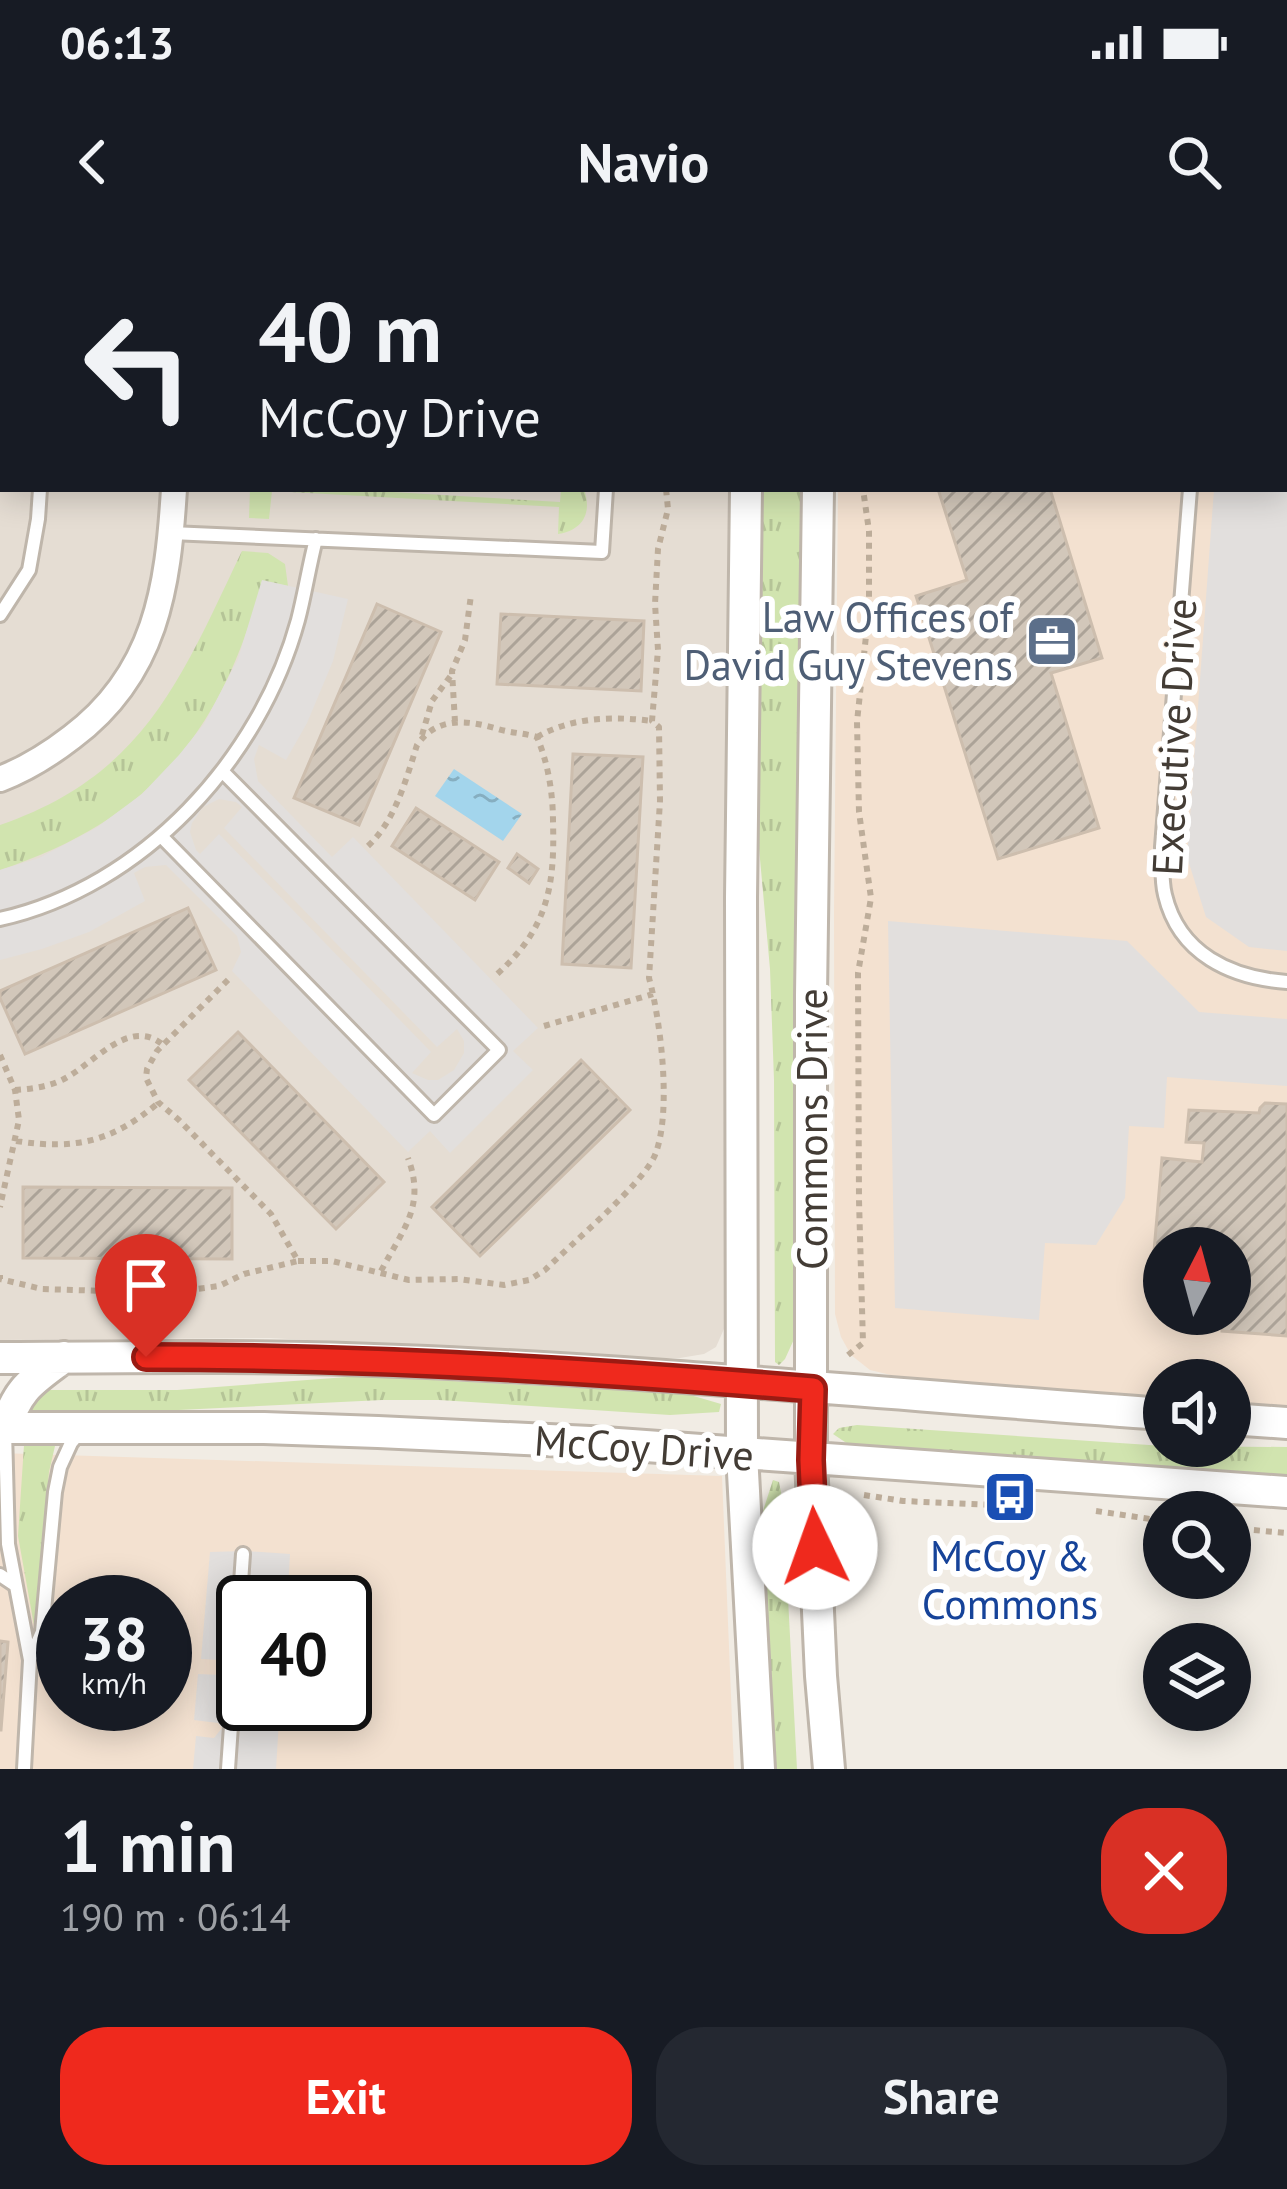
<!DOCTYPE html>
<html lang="en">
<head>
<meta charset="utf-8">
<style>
  body { margin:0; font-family:"PT Sans",sans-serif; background:#242831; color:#f1f3f6; height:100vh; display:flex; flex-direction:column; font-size:45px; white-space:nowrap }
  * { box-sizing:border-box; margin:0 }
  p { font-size:39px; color:#9ea1a6 }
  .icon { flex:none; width:66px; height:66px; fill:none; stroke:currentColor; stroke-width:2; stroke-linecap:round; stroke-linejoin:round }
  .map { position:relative; height:1529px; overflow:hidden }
  .details { display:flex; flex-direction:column; background:#171b24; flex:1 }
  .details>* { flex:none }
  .banner { position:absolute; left:0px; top:0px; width:1287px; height:252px; box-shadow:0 6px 30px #0003; background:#171b24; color:#f1f3f6; overflow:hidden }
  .needle { width:78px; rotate:6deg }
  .buttons { position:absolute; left:1143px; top:987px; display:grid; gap:24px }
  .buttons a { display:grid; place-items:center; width:108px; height:108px; border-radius:50%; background:#171b24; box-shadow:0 6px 30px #0003; font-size:60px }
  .speed { position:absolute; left:36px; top:1335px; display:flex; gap:24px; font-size:60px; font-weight:700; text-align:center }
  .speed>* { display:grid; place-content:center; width:156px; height:156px; border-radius:50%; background:#171b24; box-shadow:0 6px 30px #0003; line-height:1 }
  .speed small { font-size:30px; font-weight:400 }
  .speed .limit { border:6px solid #111; border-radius:18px; background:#fff; color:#111 }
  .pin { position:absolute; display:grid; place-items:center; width:102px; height:102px; color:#fff; margin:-123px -51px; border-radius:50% 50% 50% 0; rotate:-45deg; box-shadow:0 0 12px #0007 }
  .pin .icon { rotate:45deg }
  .me { position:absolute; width:132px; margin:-66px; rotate:357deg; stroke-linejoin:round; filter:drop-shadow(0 0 9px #0008) }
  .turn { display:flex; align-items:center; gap:42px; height:252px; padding:0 60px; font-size:54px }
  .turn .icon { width:156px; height:156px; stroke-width:2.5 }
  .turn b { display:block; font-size:84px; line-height:102px }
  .round { display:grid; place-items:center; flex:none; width:126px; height:126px; border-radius:48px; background:#242831 }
  .head { display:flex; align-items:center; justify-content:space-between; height:204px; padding:0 60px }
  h1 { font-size:72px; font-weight:700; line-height:90px }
  .button { display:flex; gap:24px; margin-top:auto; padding:24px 60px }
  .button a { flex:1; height:138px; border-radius:48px; background:#ef291d; color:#fff; font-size:48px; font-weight:700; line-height:138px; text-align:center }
  .button a+a { background:#242831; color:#f1f3f6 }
  .status { display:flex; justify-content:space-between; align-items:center; height:84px; padding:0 60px; background:#171b24; direction:ltr }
  .status svg { height:33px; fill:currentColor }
  header { display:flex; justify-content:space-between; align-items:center; height:156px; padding:0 60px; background:#171b24; font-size:54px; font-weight:700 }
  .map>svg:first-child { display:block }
  .residential { fill:#e5ddd3 }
  .commercial { fill:#f3e1d0; fill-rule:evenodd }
  .grass { fill:url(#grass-tufts) }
  .parking { fill:#e2dfdd; fill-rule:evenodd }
  .water { fill:url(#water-ripples) }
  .building { fill:url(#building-hatch); stroke:#cdbeae; stroke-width:3 }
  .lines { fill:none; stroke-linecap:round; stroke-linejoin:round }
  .service-casing { stroke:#bfb6ab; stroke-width:18 }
  .minor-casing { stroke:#bfb6ab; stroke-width:30 }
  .tertiary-casing { stroke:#bfb6ab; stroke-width:36 }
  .path { stroke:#bdad9a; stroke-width:6; stroke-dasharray:6 6; stroke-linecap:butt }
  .service { stroke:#fff; stroke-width:12 }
  .minor { stroke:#fff; stroke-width:24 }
  .tertiary { stroke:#fff; stroke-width:30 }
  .route-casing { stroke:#9b1b13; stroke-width:30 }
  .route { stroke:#ef291d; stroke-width:21 }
  .labels { text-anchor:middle; stroke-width:12; stroke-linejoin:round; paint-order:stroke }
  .service-label { font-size:42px; fill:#4e5e75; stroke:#fff; text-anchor:end }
  .street-label { font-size:42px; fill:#433c35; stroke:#fff }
  .transit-label { font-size:42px; fill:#164399; stroke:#fff }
</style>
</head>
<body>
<div class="status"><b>06:13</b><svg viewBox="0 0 49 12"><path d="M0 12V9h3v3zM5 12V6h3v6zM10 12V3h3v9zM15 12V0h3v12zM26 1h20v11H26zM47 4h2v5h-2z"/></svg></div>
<header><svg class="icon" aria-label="back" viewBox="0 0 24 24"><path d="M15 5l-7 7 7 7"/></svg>Navio<svg class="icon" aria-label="search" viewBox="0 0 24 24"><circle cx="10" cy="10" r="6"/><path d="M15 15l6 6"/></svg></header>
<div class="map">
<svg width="1287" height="1529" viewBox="0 0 1287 1529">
  <defs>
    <pattern id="grass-tufts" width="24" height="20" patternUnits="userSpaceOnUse" patternTransform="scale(3)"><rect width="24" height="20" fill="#d1e4af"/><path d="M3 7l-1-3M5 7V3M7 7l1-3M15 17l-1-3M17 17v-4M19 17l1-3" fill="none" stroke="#b5c497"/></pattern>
    <pattern id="water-ripples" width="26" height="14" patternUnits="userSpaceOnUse" patternTransform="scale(3)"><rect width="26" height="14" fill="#a3d5ec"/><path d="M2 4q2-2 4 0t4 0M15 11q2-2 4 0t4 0" fill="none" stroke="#86aec0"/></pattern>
    <pattern id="building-hatch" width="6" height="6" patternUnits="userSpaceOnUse" patternTransform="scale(3)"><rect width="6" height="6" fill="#d2c7ba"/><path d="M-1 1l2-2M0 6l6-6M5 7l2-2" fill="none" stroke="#aca398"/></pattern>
  </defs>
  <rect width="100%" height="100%" fill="#f1ece4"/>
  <!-- residential -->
  <path class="residential" d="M0,0H739V3H3V249H735L731,1073L716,1107L704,1114L680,1118H638L270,1098L0,1100Z"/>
  <!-- commercial -->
  <path class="commercial" d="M861,0H1287V1166L1230,1162V1140H1164V1157L899,1137L870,1130L851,1115L841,1097L835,1074L834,674L838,249H1284V3H860ZM1164,1008H1230V1074H1164Z
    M0,1213L722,1236L734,1529H0ZM63,1362H165V1464H63ZM243,1362H345V1464H243Z"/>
  <!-- grass -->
  <path class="grass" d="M250,249H342L560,262L561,249H584C592,272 584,290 558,294L559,267L272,251L269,279L249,278Z
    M763,249H801L795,648V1097L785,1119L779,1125L775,1122L774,840L770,729L759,608L758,520Z
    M242,311L268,313L285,324L288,346L262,341C222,492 151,580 0,630V585C145,535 181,438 242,311Z
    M347,1137H380L687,1154L721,1164L719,1172L670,1175L439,1160H382L158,1171H27L35,1152L49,1150H177Z
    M857,1185L1164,1206L1287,1207V1238L866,1206L848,1204L833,1194L839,1188Z
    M24,1205L55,1206L49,1232L35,1391L18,1296Z
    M773,1240L779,1242L783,1263L797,1529H773L761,1277Z"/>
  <!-- parking -->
  <path class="parking" d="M1284,108H1287V711L1249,707L1206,677L1187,617L1214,249H1284Z
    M262,340L348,359L333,421L307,483L286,520L259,505L254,519L258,541L332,617L353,597L538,788L513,811L533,830L450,913L430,891L408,912L232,731L241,712L237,696L166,625L145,627L134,633L145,661L89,692L42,709L0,720V630L39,618L96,588L142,554L179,515L204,484L238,419ZM219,559L236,562L242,567L224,588L437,807L457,789L464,801V813L454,830L438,840H428L412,833L431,812L219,594L200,614L196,610L190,592L192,583L203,567Z
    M888,681L1127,701L1199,772L1287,779V846L1167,837L1164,888L1129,886L1125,958L1096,1005L1045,1003L1039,1080L895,1068Z
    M245,1311L290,1314L288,1351L267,1350L263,1353V1362H243V1464H280L276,1529H193L196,1496L214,1498L222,1488L218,1483L194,1480L198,1434L221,1435L226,1432L227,1426L220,1420L201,1419L210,1312Z"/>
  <!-- water -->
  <path class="water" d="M454,529L522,574L503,601L435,556Z"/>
  <!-- building -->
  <path class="building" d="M938,249H1050L1102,418L1051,433L1099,588L998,619L916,356L967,340Z
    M377,364L441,392L359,585L294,558Z
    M501,374L644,381L641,451L497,444Z
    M573,514L643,517L631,728L562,724Z
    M416,568L499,622L475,660L392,606Z
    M517,614L538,629L529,643L508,628Z
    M188,668L216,730L25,814L0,758V751Z
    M238,792L384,942L336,989L189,840Z
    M581,820L630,870L480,1016L432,967Z
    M1265,863L1287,864V1096L1222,1091L1223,1074H1230V1008H1164V1059L1150,1058L1162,918L1202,922L1204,903L1186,902L1189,870L1259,873L1260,868Z
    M23,947L232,948V1019L23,1018Z
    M0,1401L8,1402L1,1490H0Z"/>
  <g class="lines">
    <!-- service casing -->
    <g class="service-casing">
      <path id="service" d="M54,3V0
        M1284,85L1287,84
        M0,167H3
        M1190,249L1162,607C1163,622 1161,640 1165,655C1179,714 1231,738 1287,742
        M171,293L602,312L606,249
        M0,375L29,330L38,279L40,249
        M161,596L434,875L499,810L222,531
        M0,679C143,647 260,519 298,380C305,353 309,326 316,299
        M5,1191L8,1304L30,1420L24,1529
        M0,1335L15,1345
        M30,1419L42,1392L55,1252L60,1227L71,1203L81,1191
        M228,1529L243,1314"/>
    </g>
    <!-- minor casing -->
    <g class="minor-casing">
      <path id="minor" d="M188,3V0
        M0,539C26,529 50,514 72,497C156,434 168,348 174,249"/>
    </g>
    <!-- tertiary casing -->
    <g class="tertiary-casing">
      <path id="tertiary" d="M753,3V0
        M825,3V0
        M746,249L741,658L742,1214L759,1529
        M818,249L811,755V1220L821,1436L829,1529
        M0,1118C134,1117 267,1115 401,1121C655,1131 910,1156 1164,1174
        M1230,1179L1287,1183
        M0,1188H264L378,1192L590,1202L1287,1252
        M5,1188C19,1147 31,1142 64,1117"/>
    </g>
    <!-- path -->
    <path class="path" d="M658,0L660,3
      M525,3V0
      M605,3L621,0
      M881,3V0
      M0,133H3
      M455,482L452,431L465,400L471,355
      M422,495L432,461L452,434
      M537,497C572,477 613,476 652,481
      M368,606C395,581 406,540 417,505C437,476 468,480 498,489C511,493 524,493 537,497C548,523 553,553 553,582C555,648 547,690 495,736
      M544,786L653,754
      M0,815L15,850L19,880L0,967
      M15,850C31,849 47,847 62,840C93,825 128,777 162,804
      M16,901C75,910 111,902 157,864
      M298,1021H332L409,1040L458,1039L504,1045L529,1040L545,1030C570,1005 643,944 655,915C672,873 661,782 649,738L660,561L659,487L652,481L658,410L655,364L658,309L668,269L666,249
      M381,1031C403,989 426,966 408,918
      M0,1035V1039L42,1049L105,1051L197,1049L219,1046L244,1034L298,1021L271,974L179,880L158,862L146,838L147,829L157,811L231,737
      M848,1115L863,1103L859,960L858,733L871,658L859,572L857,482L869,367V291L863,249
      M864,1255L903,1261L1018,1266
      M1096,1271L1164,1281
      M1230,1288L1287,1293"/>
    <!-- service -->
    <use href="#service" class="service"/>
    <!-- minor -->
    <use href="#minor" class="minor"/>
    <!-- tertiary -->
    <use href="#tertiary" class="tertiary"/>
  </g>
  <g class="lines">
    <!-- route casing -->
    <g class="route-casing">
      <path id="route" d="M146,1117C369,1117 591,1130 813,1149L811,1220L815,1307"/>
    </g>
    <!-- route -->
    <use href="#route" class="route"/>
  </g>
  <!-- icons -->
  <defs>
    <g id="office-square" transform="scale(2.7)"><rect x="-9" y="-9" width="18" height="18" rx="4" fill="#5c6f8a" stroke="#fff"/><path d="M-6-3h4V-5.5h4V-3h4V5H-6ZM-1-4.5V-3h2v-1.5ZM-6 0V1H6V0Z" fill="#fff"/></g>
    <g id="bus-square" transform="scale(2.7)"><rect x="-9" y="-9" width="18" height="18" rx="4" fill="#1a4fb4" stroke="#fff"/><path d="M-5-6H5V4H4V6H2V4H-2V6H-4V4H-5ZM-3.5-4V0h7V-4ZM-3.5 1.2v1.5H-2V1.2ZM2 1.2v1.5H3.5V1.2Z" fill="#fff"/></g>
  </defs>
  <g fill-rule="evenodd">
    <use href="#office-square" x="1052" y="401"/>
    <use href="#bus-square" x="1010" y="1257"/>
  </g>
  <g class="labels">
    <!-- service labels -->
    <g class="service-label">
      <text x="1013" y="392">Law Offices of<tspan x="1013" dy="48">David Guy Stevens</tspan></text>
    </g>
    <!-- street labels -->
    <g class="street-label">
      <text transform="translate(1174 497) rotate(-87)" y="15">Executive Drive</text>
      <text transform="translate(812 889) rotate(-90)" y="15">Commons Drive</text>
      <text transform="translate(644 1208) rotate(4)" y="15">McCoy Drive</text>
    </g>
    <!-- transit labels -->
    <g class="transit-label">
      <text x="1010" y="1331">McCoy &amp;<tspan x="1010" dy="48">Commons</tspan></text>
    </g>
  </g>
</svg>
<div class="buttons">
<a><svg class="needle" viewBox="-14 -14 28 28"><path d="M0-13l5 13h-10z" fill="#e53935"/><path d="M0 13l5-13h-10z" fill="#9ea1a6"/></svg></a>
<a><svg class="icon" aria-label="sound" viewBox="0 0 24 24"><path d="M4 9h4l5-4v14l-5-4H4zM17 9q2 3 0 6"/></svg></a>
<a><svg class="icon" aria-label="search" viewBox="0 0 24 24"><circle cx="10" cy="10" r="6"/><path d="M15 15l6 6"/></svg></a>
<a><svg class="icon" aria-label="layers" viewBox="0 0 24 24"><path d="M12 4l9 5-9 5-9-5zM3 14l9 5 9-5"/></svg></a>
</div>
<div class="speed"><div>38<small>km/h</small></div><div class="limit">40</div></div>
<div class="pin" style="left:146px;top:1117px;background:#d93025"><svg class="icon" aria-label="arrive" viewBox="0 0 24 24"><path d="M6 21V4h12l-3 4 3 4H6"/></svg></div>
<svg class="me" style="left:815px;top:1307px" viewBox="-20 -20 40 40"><circle r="19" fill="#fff"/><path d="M0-13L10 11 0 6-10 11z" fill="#ef291d"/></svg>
<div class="banner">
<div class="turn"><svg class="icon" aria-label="left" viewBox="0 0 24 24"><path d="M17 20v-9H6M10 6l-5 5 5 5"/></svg><div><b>40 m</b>McCoy Drive</div></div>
</div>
</div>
<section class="details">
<div class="head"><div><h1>1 min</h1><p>190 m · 06:14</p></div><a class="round" style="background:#d93025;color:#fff"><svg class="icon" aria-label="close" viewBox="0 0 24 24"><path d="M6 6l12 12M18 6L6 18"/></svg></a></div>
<div class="button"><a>Exit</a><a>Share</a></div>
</section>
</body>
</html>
